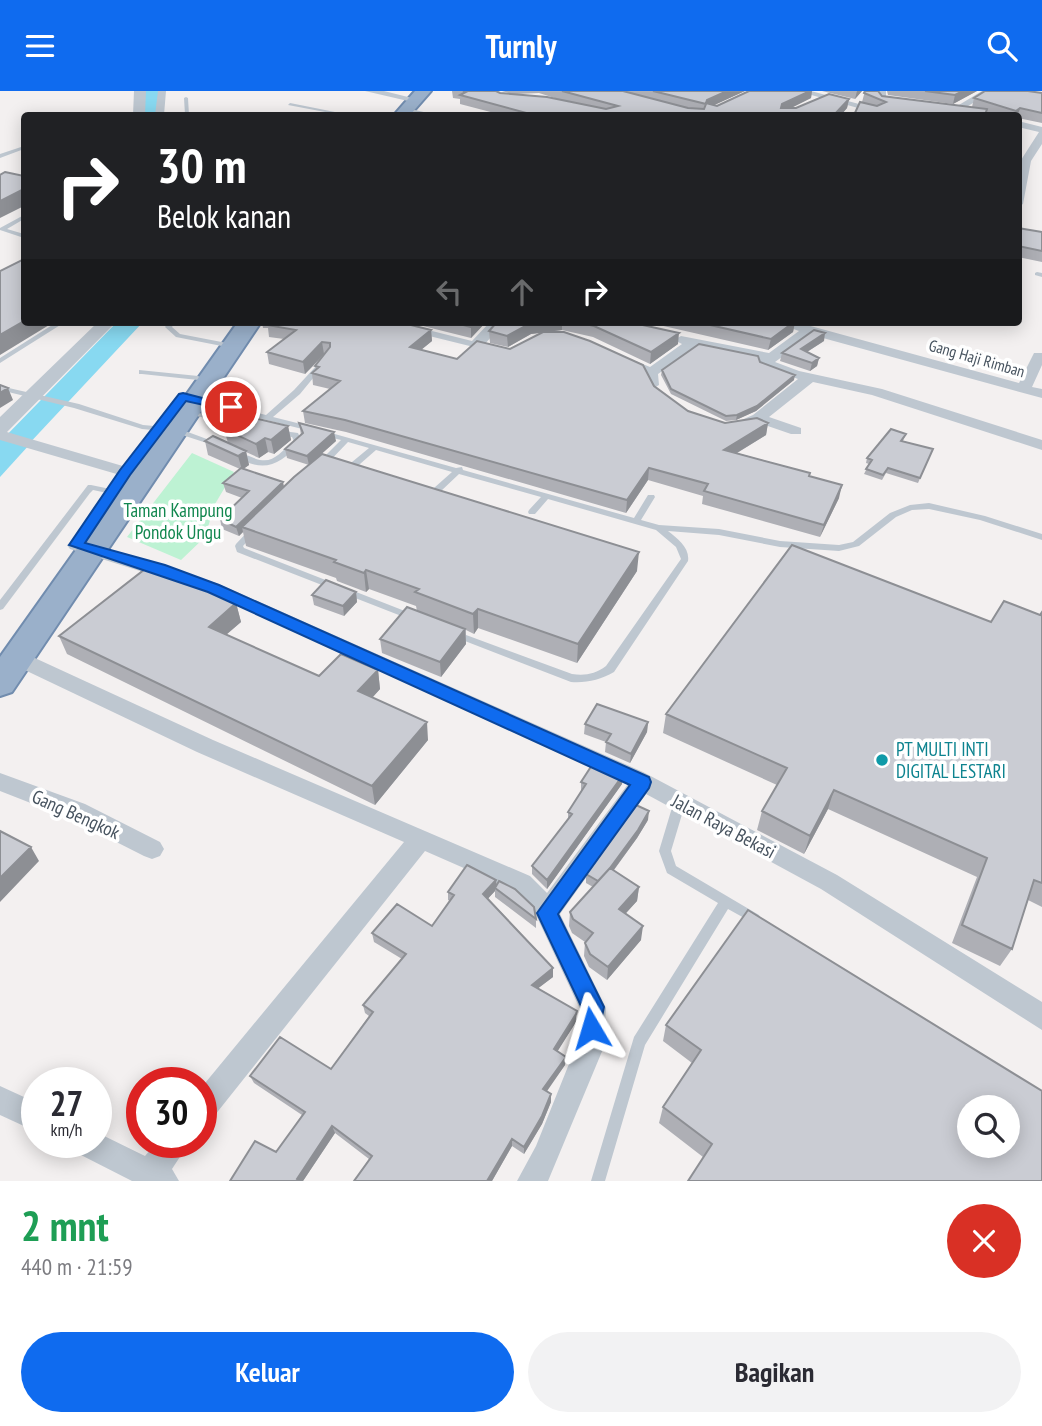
<!DOCTYPE html>
<html lang="id">
<head>
<meta charset="utf-8">
<style>
  body { margin:0; font-family:"PT Sans Narrow",sans-serif; background:#f2f2f3; color:#2b2b33; height:100vh; display:flex; flex-direction:column; font-size:26px; white-space:nowrap }
  * { box-sizing:border-box; margin:0 }
  p { font-size:23px; color:#7c7c81 }
  .icon { flex:none; width:38px; height:38px; fill:none; stroke:currentColor; stroke-width:2; stroke-linecap:round; stroke-linejoin:round }
  .map { position:relative; height:1090px; overflow:hidden }
  .sheet { display:flex; flex-direction:column; background:#fff; flex:1 }
  .sheet>* { flex:none }
  .top-card { position:absolute; left:21px; top:21px; width:1001px; height:214px; border-radius:7px; box-shadow:0 4px 18px #0003; background:#202124; color:#fff; overflow:hidden }
  .controls { position:absolute; left:957px; top:1004px; display:grid; gap:14px }
  .controls a { display:grid; place-items:center; width:63px; height:63px; border-radius:50%; background:#fff; box-shadow:0 4px 18px #0003; font-size:35px }
  .speed { position:absolute; left:21px; top:976px; display:flex; gap:14px; font-size:35px; font-weight:700; text-align:center }
  .speed>* { display:grid; place-content:center; width:91px; height:91px; border-radius:50%; background:#fff; box-shadow:0 4px 18px #0003; line-height:1 }
  .speed small { font-size:18px; font-weight:400 }
  .speed .limit { border:10px solid #d22; background:#fff; color:#111 }
  .pin { position:absolute; display:grid; place-items:center; width:60px; height:60px; color:#fff; margin:-30px; border:4px solid #fff; border-radius:50%; box-shadow:0 2px 7px #0007 }
  .me { position:absolute; width:77px; margin:-38px; rotate:353deg; stroke-linejoin:round; filter:drop-shadow(0 0 5px #0008) }
  .turn { display:flex; align-items:center; gap:24px; height:147px; padding:0 21px; font-size:32px }
  .turn .icon { width:91px; height:91px; stroke-width:2.5 }
  .turn b { display:block; font-size:49px; line-height:60px }
  .lanes { display:flex; align-items:center; height:66px; padding:0 21px; background:#0003; justify-content:center; gap:35px; direction:ltr }
  .lanes .off { opacity:.35 }
  .round { display:grid; place-items:center; flex:none; width:74px; height:74px; border-radius:37px; background:#f2f2f3 }
  .summary { display:flex; align-items:center; justify-content:space-between; height:119px; padding:0 21px }
  h1 { font-size:42px; font-weight:700; line-height:52px; color:#1e9e55 }
  .primary-button { display:flex; gap:14px; margin-top:auto; padding:14px 21px }
  .primary-button a { flex:1; height:80px; border-radius:42px; background:#0f6bef; color:#fff; font-size:28px; font-weight:700; line-height:80px; text-align:center }
  .primary-button a+a { background:#f2f2f3; color:#2b2b33 }
  header { display:flex; justify-content:space-between; align-items:center; height:91px; padding:0 21px; background:#0f6bef; color:#fff; font-size:32px; font-weight:700 }
  .map>svg:first-child { display:block }
  .green { fill:#bdf2d3 }
  .water { fill:#88d9f1 }
  .lines { fill:none; stroke-linecap:round; stroke-linejoin:round }
  .river { fill:#88d9f1; fill-rule:evenodd }
  .trunk-casing { stroke:#718cae; stroke-width:4 }
  .service { fill:#bec7d0; fill-rule:evenodd }
  .minor { fill:#bec7d0; fill-rule:evenodd }
  .tertiary { fill:#bec7d0; fill-rule:evenodd }
  .trunk { fill:#9ab0ca; fill-rule:evenodd }
  .wall { fill:#aeafb5; fill-rule:evenodd }
  .shaded-wall { fill:#8d8f94 }
  .building { fill:#caccd3; stroke:#8d8f94; stroke-width:2; fill-rule:evenodd }
  .route { fill:#0f6bef; stroke:#0a469b; stroke-width:2 }
  .culture-dot { fill:#0f9aa8; stroke:#fff; stroke-width:2.5 }
  .labels { text-anchor:middle; stroke-width:7; stroke-linejoin:round; paint-order:stroke }
  .far-street-label { font-size:16px; fill:#47535f; stroke:#fff }
  .park-label { font-size:19px; fill:#12874f; stroke:#fff }
  .culture-label { font-size:19px; fill:#0d838f; stroke:#fff; text-anchor:start }
  .street-label { font-size:19px; fill:#47535f; stroke:#fff }
</style>
</head>
<body>
<header><svg class="icon" aria-label="menu" viewBox="0 0 24 24"><path d="M4 6h16M4 12h16M4 18h16"/></svg>Turnly<svg class="icon" aria-label="search" viewBox="0 0 24 24"><circle cx="10" cy="10" r="6"/><path d="M15 15l6 6"/></svg></header>
<div class="map">
<svg width="1042" height="1090" viewBox="0 0 1042 1090">
  <rect width="100%" height="100%" fill="#f3f0f0"/>
  <!-- green -->
  <path class="green" d="M192,362L234,381L215,413L205,446L181,469L127,446Z"/>
  <!-- water -->
  <path class="water" d="M0,344L30,353L0,386Z"/>
  <g class="lines">
    <!-- river -->
    <path class="river" d="M144,0H160V24H144Z
      M117,231H143L10,373L0,376V351Z"/>
    <!-- trunk casing -->
    <g class="trunk-casing">
      <path id="trunk" d="M415,0H431L410,24H394Z
        M238,231H261L12,601L0,605V566Z"/>
    </g>
    <!-- service -->
    <path class="service" d="M186,6L188,7L189,24H185L184,7Z
      M290,12L345,23L347,24H341L288,14Z
      M407,17L428,22V23L421,24V23L405,19Z
      M24,55V58L0,67V63Z
      M24,124V128L7,138L24,143V147L0,139V137Z
      M1037,181L1042,182V186L1035,184V182Z
      M57,231H65L0,272V267Z
      M169,231H175L172,236L180,243L232,253L235,255L232,257L176,246L165,236Z
      M319,273L323,275L300,303L273,326L313,336V340H310L180,307L179,305L183,303L266,324L294,299L317,274Z
      M139,279L198,285L202,287L198,289L142,283H139Z
      M0,295L79,313L143,334L177,337L223,354L219,356L173,341L142,338L74,317L0,299Z
      M184,319L248,332L252,334L248,336L187,323L183,321Z
      M276,339L298,342L302,351C278,375 262,384 232,362L233,360C240,360 243,363 249,365C272,376 277,364 294,350L292,346L276,343Z
      M321,340H324L456,377L462,376L463,379L634,427L648,404H654L655,406L641,429L659,434L719,438L780,450L839,454L853,451L890,422L910,414L929,412L985,425L1042,443V449L980,429L929,418L912,419L896,426L859,455L839,460L780,456L719,444L668,440C678,448 690,457 688,470L614,581C600,589 587,592 571,591L452,545L450,543L455,540L458,541L572,583C585,585 595,583 606,575L681,468L676,456L656,439L548,408L535,423H529L528,421L529,419L541,406L459,383L440,401H434L433,399L434,397L452,381L376,359L352,380H346V376L369,357L348,351L324,376H318V372L341,349L321,344Z
      M88,394H91L115,399L116,401L112,403L93,399L90,402L3,518L0,519V509Z
      M253,437L257,440L243,455L244,457L415,524L417,526L415,528H409L237,461L235,455L236,453L250,438Z
      M680,705L684,707L686,710L671,760L676,775L759,824L761,828L759,832L755,833L728,818L645,954L605,1090H591L634,946L718,812L667,782L659,760L674,710L676,707Z"/>
    <!-- minor -->
    <path class="minor" d="M158,0H166L164,24H155Z
      M365,0H384L412,7L408,10Z
      M797,0H811L881,19L876,22Z
      M870,0H886V6L904,10L900,13L877,10L878,3Z
      M982,0H992L957,22L949,20Z
      M1018,30L1042,36V53L1031,70L1023,113L1018,116L1021,69L1039,41L1018,36Z
      M490,231H504L485,253L502,257V263L401,238L408,234L472,250Z
      M774,231H796L1019,292L1034,262H1042V274L1032,296L1042,298V307L812,244L775,271L799,280L882,298L1042,349V359L872,304L813,291L769,326L801,337V343H791L759,332L740,340H730V334L753,324L798,288L760,274V268L696,256L658,283L659,294L652,298L645,294L644,284L616,269L623,265L650,276L682,253L674,249L681,245L769,262L799,240Z
      M0,339L150,383L152,386L144,391L0,349Z
      M76,448L219,493L643,681L837,784L1042,911V939L821,798L646,703L560,823L606,917L603,958L548,1090H517L536,1055L575,958L580,918L536,824L514,799L425,760L211,1029L201,1033V997L404,751L197,661L10,572L7,567L10,562H24L213,649L530,785L547,802L628,693L207,501L70,458L67,454Z
      M0,682L85,713L160,751L164,758L160,765L152,768L144,765L69,727L0,700Z
      M0,995L37,1012V1041L0,1024Z
      M96,1041L145,1065L156,1052H189L172,1078L179,1090H132L77,1062L73,1052H96Z"/>
    <!-- tertiary -->
    <path class="tertiary" d="M134,0H146L145,24H133Z
      M98,231H116L7,341L0,343V326Z"/>
    <!-- trunk -->
    <use href="#trunk" class="trunk"/>
  </g>
  <!-- wall -->
  <path class="wall" d="M452,0H496L500,2L513,3L502,0H745L713,14L717,15L749,0H812L811,7L791,17H796L849,8L847,17L841,24H502L460,13V8L453,7ZM539,2L561,9L517,3Z
    M822,0H862L855,8Z
    M865,0L882,5L972,16L974,7L1042,2V32L1018,27V24H998L986,21L854,24L867,13L862,11Z
    M887,0H977L953,13L888,4Z
    M1018,137L1042,141V171L1018,166Z
    M262,231H399L431,239L432,250L421,259L457,268L654,295L688,320L725,332H768L766,344L737,362L810,382V386L839,407L820,446L702,413L703,405L648,389L626,422L346,341L305,332L303,320L330,298L313,294L312,282L316,279L315,275L325,263L305,283L269,273L267,261L284,248L269,246L268,237H263Z
    M407,231H486L471,247Z
    M497,231H629L678,253L650,273L593,246L562,239L531,243L508,256L490,252L489,240Z
    M646,231H795L793,241L768,259Z
    M824,250L807,261L819,267L817,275L810,280L780,270L782,262Z
    M760,271L794,289L756,320L736,329L726,330L671,303L661,284L662,279Z
    M299,332L336,350L309,374L637,480L577,572L478,537L474,543L466,539V553L441,586L382,562L380,548L417,520L416,515L369,498L366,501L337,490L336,487L246,455L243,441L239,445L222,438L220,428L242,407L226,401L223,392L240,378L208,364L205,350L228,352L224,338L288,335L291,349L274,363L268,361L259,367L246,361L249,374L243,378L284,396L309,374L287,367L285,358L301,344Z
    M906,343L903,350L933,358L918,392L886,382L882,389L864,383L869,373L866,372L867,367Z
    M356,501L357,511L344,525L314,514L312,504Z
    M236,512L241,531L226,544L319,585L378,579L380,598L372,607L428,649L375,714L67,563L59,545Z
    M1042,521V816L1028,809L1012,858L1000,875L952,852L977,786L828,718L804,763L757,739L762,720L777,694L663,642L666,623L991,531L1040,524Z
    M648,631L647,641L630,672L605,661L606,651L584,643L585,633Z
    M623,684L622,693L547,798L532,783V775L568,728V721L581,701V691Z
    M648,729L637,747L614,779L639,796L637,810L625,823L641,849L607,889L589,876L584,865L585,851L572,842L569,835L570,821L593,796L586,792V783Z
    M496,789L497,794L536,828V837L495,806V800L488,807L553,877V886L538,897L577,920L576,931L557,960L566,966L565,974L546,1000L551,1011L542,1033L524,1063L512,1055L492,1090H354L369,1068L335,1042L303,1090H230L276,1061L302,1024L254,992L250,985L331,978L369,925L365,922L363,914L402,868L374,851L372,842L432,835L450,810L448,809V801Z
    M666,934L1042,1000L703,1066L659,1032L663,1016L692,972L663,950Z"/>
  <!-- shaded-wall -->
  <path class="shaded-wall" d="M727,0H745L706,18L707,9Z
    M810,0H812L811,7L781,22L782,13Z
    M857,0H862L855,8Z
    M963,0H977L953,13L955,4Z
    M849,8L847,17L841,24H834Z
    M1020,17L1018,24H1014L1016,20Z
    M24,98V115L0,127V110Z
    M24,230V231H54L0,264V244Z
    M475,231H486L471,247V236Z
    M531,231H562V239L531,243L508,256L507,245Z
    M794,231H795L793,241L768,259L771,248Z
    M431,239L432,250L411,267L410,256Z
    M679,242L678,253L650,273L651,261Z
    M825,242L824,250L799,266L801,258Z
    M322,251L324,263L305,283L303,271Z
    M819,267L817,275L810,280L812,272Z
    M795,284L794,289L756,320L736,329L737,324Z
    M8,297L13,309L0,317V302Z
    M768,332L766,344L722,371L724,359Z
    M288,335L291,349L274,363L271,349Z
    M334,341L336,350L309,374L307,365Z
    M265,347L268,361L259,367L256,353Z
    M246,360L249,374L242,379L238,365Z
    M649,377L648,389L626,422L627,409Z
    M283,391L285,400L242,436L243,441L239,445L236,436Z
    M842,394L839,407L820,446L824,434Z
    M639,461L637,480L577,572L578,553Z
    M366,479L369,498L366,501L364,482Z
    M356,501L357,511L344,525L343,515Z
    M236,512L241,531L214,554L209,536Z
    M478,518V537L474,543L473,523Z
    M465,538L466,553L441,586L440,571Z
    M378,579L380,598L361,619L358,600Z
    M427,631L428,649L375,714L372,695Z
    M648,631L647,641L630,672L631,663Z
    M623,684L622,693L547,798V789Z
    M834,699L828,718L804,763L810,745Z
    M649,720L648,729L637,747L599,799L600,791Z
    M31,756L39,770L0,811V787Z
    M496,789L497,797H495V800L484,812L483,803Z
    M639,796L637,810L617,832L619,818Z
    M643,835L641,849L607,889L608,876Z
    M553,877V886L532,902V894Z
    M576,923V931L554,966V958Z
    M566,966L565,974L543,1006V998Z
    M551,1003V1011L542,1033L524,1063V1056Z
    M332,1035L335,1042L303,1090H298L297,1088Z
    M512,1048V1055L492,1090H487Z"/>
  <!-- building -->
  <path class="building" d="M463,0H496L500,2L547,6L606,18L618,15L562,0H623L688,17L704,18L706,13L653,0H727L707,9L706,12L717,15L749,0H810L782,13L781,17H796L829,3L849,8L834,24H526L530,23L460,4L466,1Z
    M865,0H878L882,5L987,18L985,24H854L860,11L877,15L886,11L864,2Z
    M925,0H963L955,4Z
    M985,0H1028L1042,2V22L1020,17L1016,20L974,7Z
    M5,81L24,85V98L0,110V84Z
    M1018,137L1042,141V160L1018,155Z
    M24,168V230L0,244V180Z
    M271,231H399L431,239L410,256L457,268L477,250L510,258L543,241H564L590,250L643,274L654,295L688,320L725,332L757,327L768,332L724,359L810,382L809,385L842,394L824,434L704,400L708,393L649,377L627,409L345,329L303,320L340,290L312,282L319,276L315,275L330,256V252L322,251L303,271L267,261L296,239L267,234Z
    M452,231H475L471,236Z
    M497,231H533L507,245L489,240Z
    M577,231H629L679,242L651,261L594,235Z
    M697,231H794L771,248Z
    M814,239L825,242L801,258L819,267L812,272L782,262Z
    M699,253L758,265L760,271L795,284L757,315L737,324L726,325L671,298L662,279Z
    M0,294L8,297L0,302Z
    M245,325L288,335L271,349L265,347L256,353L224,338Z
    M299,332L334,341L307,365L285,358L303,342Z
    M891,338L906,343L901,350L933,358L920,387L888,377L883,384L866,378L872,369L867,367Z
    M213,345L246,360L238,365L205,350Z
    M322,363L639,461L578,553L478,518L473,523L415,501L419,498L366,479L364,482L334,471L336,469L242,436L294,386Z
    M241,377L283,391L236,436L220,428L249,400L223,392Z
    M792,454L991,531L1004,510L1040,524L1042,521V792L1034,789L1012,858L962,834L987,767L834,699L810,745L762,720L787,677L666,623Z
    M149,475L236,512L209,536L319,585L341,563L378,579L358,600L427,631L372,695L59,545Z
    M326,489L356,501L343,515L312,504Z
    M407,516L465,538L440,571L380,548Z
    M597,613L648,631L631,663L606,651L611,643L585,633Z
    M594,671L623,684L547,789L532,775L572,723L568,721L586,693L581,691Z
    M636,714L649,720L638,739L610,777L598,790L586,783Z
    M0,740L31,756L0,787Z
    M467,774L496,789L483,803L553,877L532,894L577,920L576,923L554,958L566,966L543,998L551,1003L542,1025L524,1056L512,1048L487,1090H354L372,1065L332,1035L297,1088L300,1090H230L255,1050L276,1061L305,1021L250,985L280,946L331,978L373,921L363,914L406,863L372,842L397,813L432,835L454,804L448,801Z
    M610,777L639,796L619,818L643,835L608,876L590,863L585,852L593,842L573,828L570,821Z
    M499,790L515,798L534,816L536,828L495,797Z
    M748,819L1042,1000V1090H688L712,1053L663,1016L701,959L666,934ZM970,1017H1008V1055H970Z"/>
  <!-- route -->
  <path class="route" d="M183,302L237,316L231,320L186,310L130,384L85,452L165,474L219,494L649,686L651,691L649,697L558,823L604,916L598,945L591,948L583,945L580,937L582,917L537,822L630,694L208,501L69,454L120,379L179,303Z"/>
  <!-- markers -->
  <circle class="culture-dot" cx="882" cy="669" r="7"/>
  <g class="labels">
    <!-- far-street labels -->
    <g class="far-street-label">
      <text transform="translate(977 267) rotate(16)" y="6">Gang Haji Rimban</text>
    </g>
    <!-- park labels -->
    <g class="park-label">
      <text x="178" y="426">Taman Kampung<tspan x="178" dy="22">Pondok Ungu</tspan></text>
    </g>
    <!-- culture labels -->
    <g class="culture-label">
      <text x="896" y="665">PT MULTI INTI<tspan x="896" dy="22">DIGITAL LESTARI</tspan></text>
    </g>
    <!-- street labels -->
    <g class="street-label">
      <text transform="translate(76 723) rotate(24)" y="7">Gang Bengkok</text>
      <text transform="translate(724 735) rotate(28)" y="7">Jalan Raya Bekasi</text>
    </g>
  </g>
</svg>
<div class="controls">
<a><svg class="icon" aria-label="search" viewBox="0 0 24 24"><circle cx="10" cy="10" r="6"/><path d="M15 15l6 6"/></svg></a>
</div>
<div class="speed"><div>27<small>km/h</small></div><div class="limit">30</div></div>
<div class="pin" style="left:231px;top:316px;background:#d93025"><svg class="icon" aria-label="arrive" viewBox="0 0 24 24"><path d="M6 21V4h12l-3 4 3 4H6"/></svg></div>
<svg class="me" style="left:591px;top:937px" viewBox="-20 -20 40 40"><path d="M0-17L14 15 0 8-14 15z" fill="#0f6bef" stroke="#fff" stroke-width="4"/></svg>
<div class="top-card">
<div class="turn"><svg class="icon" aria-label="right" viewBox="0 0 24 24"><path d="M7 20v-9h11M14 6l5 5-5 5"/></svg><div><b>30 m</b>Belok kanan</div></div>
<div class="lanes"><svg class="icon off" aria-label="left" viewBox="0 0 24 24"><path d="M17 20v-9H6M10 6l-5 5 5 5"/></svg><svg class="icon off" aria-label="ahead" viewBox="0 0 24 24"><path d="M12 20V5M6 11l6-6 6 6"/></svg><svg class="icon" aria-label="right" viewBox="0 0 24 24"><path d="M7 20v-9h11M14 6l5 5-5 5"/></svg></div>
</div>
</div>
<section class="sheet">
<div class="summary"><div><h1>2 mnt</h1><p>440 m · 21:59</p></div><a class="round" style="background:#d93025;color:#fff"><svg class="icon" aria-label="close" viewBox="0 0 24 24"><path d="M6 6l12 12M18 6L6 18"/></svg></a></div>
<div class="primary-button"><a>Keluar</a><a>Bagikan</a></div>
</section>
</body>
</html>
